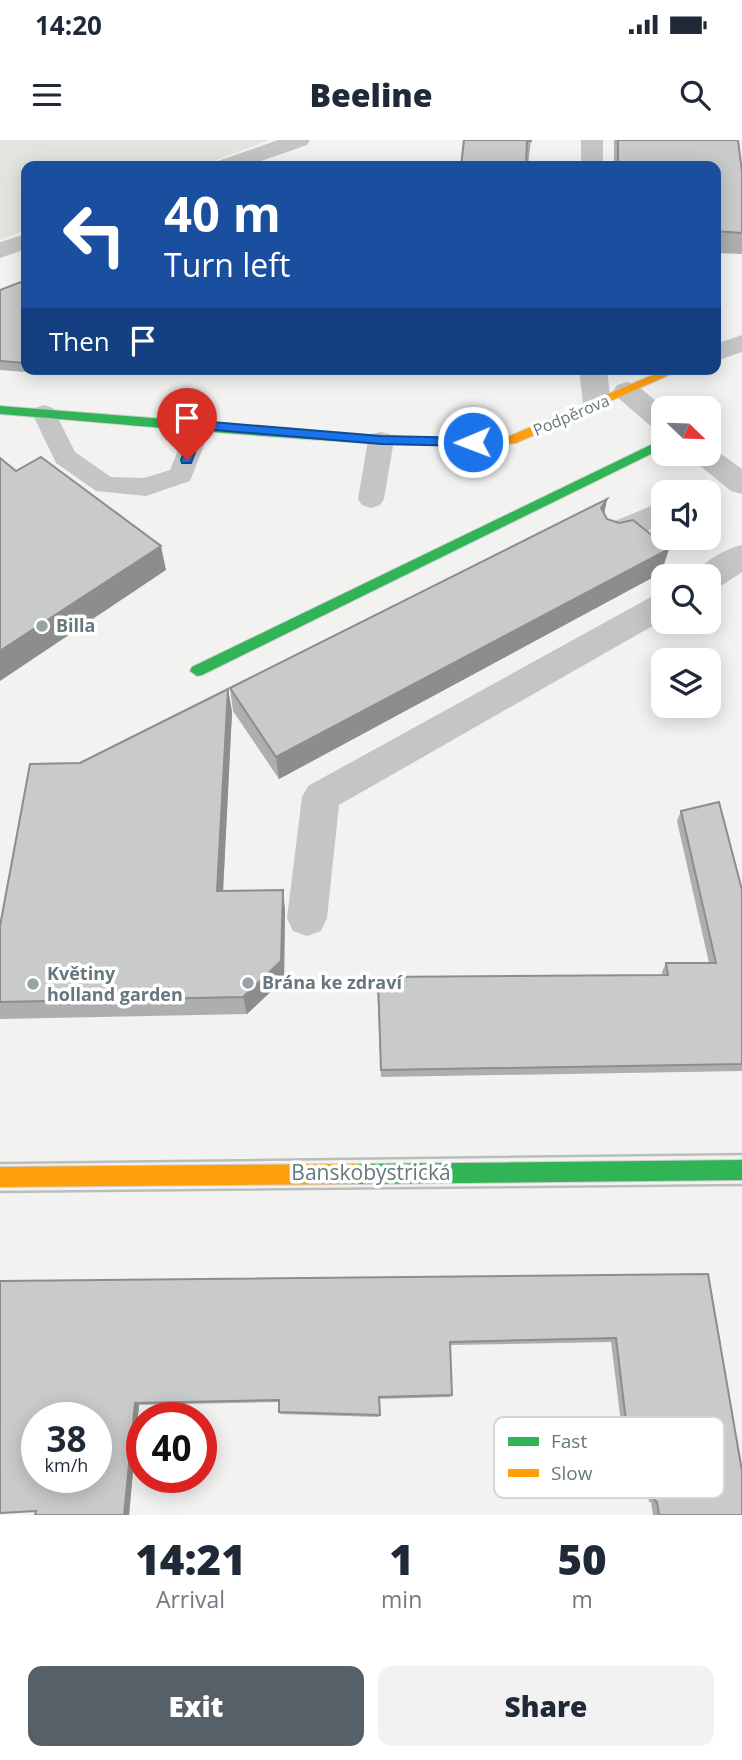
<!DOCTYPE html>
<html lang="en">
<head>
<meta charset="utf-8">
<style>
  body { margin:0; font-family:"Open Sans",sans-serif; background:#f2f2f3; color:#1f2937; height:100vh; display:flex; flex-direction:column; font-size:26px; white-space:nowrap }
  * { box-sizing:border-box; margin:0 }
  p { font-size:23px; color:#747a83 }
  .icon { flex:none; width:38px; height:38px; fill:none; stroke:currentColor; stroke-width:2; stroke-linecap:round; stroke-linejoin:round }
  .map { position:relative; height:1375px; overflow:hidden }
  .side { display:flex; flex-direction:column; background:#fff; flex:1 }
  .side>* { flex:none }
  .guide { position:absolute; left:21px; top:21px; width:700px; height:214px; border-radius:14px; box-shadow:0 4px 18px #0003; background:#1a4fa0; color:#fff; overflow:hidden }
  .needle { width:46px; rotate:113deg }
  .tools { position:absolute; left:651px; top:256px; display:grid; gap:14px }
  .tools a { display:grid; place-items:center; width:70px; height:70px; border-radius:14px; background:#fff; box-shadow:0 4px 18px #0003; font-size:35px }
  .speed { position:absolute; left:21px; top:1262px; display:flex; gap:14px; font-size:35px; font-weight:700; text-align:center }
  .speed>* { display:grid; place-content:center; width:91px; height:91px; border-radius:50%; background:#fff; box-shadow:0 4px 18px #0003; line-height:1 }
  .speed small { font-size:18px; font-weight:400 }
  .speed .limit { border:10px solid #d22; background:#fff; color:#111 }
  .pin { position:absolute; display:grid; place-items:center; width:60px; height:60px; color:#fff; margin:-72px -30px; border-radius:50% 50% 50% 0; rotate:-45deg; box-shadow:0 0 7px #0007 }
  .pin .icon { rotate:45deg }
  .me { position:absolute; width:77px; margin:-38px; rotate:269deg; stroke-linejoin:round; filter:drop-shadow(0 0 5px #0008) }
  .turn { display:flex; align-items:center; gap:24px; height:147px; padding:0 28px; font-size:32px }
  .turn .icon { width:91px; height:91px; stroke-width:2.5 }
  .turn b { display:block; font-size:49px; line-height:60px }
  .then { display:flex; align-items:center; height:66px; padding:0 28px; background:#0003; gap:14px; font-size:26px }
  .eta { display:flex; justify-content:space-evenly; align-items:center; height:119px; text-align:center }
  .eta b { font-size:42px; font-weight:800; line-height:49px }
  .cta { display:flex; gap:14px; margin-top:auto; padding:14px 28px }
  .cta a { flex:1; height:80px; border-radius:14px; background:#556069; color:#fff; font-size:28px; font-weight:800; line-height:80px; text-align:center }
  .cta a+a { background:#f2f2f3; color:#1f2937 }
  .status { display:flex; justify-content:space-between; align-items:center; height:49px; padding:0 35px; background:#fff; direction:ltr }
  .status svg { height:19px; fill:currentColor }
  header { display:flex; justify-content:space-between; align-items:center; height:91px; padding:0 28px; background:#fff; font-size:32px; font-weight:800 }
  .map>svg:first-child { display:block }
  .green { fill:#e2e4de }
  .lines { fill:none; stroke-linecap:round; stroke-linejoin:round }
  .fast-casing { stroke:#cecfce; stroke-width:2 }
  .slow-casing { stroke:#cecfce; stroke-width:2 }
  .lane { fill:#c4c6c6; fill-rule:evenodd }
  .street { fill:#c4c6c6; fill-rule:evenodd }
  .fast { fill:#30b455; fill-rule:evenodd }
  .slow { fill:#ff9f0a; fill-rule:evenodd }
  .tram { stroke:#bbbcbc; stroke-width:2.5 }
  .wall { fill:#adaeae }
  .shaded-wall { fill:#8d8d8d }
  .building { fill:#c9caca; stroke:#8d8d8d; stroke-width:2; fill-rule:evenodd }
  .route { fill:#1a73e8; stroke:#114b97; stroke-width:2 }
  .poi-dot { fill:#97a3a6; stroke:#fff; stroke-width:2.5 }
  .labels { text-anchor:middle; stroke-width:7; stroke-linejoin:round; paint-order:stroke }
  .far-street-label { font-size:16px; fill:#66787d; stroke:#fff }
  .poi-label { font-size:18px; font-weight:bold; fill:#66787d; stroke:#fff; text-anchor:start }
  .near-street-label { font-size:21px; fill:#66787d; stroke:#fff }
  .key { fill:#fff; stroke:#d1d6d8; stroke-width:2 }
  .key-label { font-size:19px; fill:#66787d }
</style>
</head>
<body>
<div class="status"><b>14:20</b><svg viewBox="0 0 49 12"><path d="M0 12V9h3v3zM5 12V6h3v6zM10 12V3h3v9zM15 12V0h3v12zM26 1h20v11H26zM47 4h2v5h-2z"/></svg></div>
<header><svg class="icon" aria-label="menu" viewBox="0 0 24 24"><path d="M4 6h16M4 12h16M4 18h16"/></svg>Beeline<svg class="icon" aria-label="search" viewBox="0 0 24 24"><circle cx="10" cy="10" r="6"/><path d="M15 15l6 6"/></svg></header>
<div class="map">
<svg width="742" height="1375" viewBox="0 0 742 1375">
  <rect width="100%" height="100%" fill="#f2f2f1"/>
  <!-- green -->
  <path class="green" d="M0,0H270L199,26H26V90L0,100Z"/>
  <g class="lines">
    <!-- fast casing -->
    <g class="fast-casing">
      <path id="fast" d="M0,266L381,296L453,299L489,297L495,301C474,319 58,278 0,274Z
        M663,299V308L202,535L197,536L190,531L192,527Z
        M742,1020V1040L357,1044L350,1041L347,1034L350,1027L357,1024Z"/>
    </g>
    <!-- slow casing -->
    <g class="slow-casing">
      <path id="slow" d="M667,229H682L516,303L489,305L483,301L489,297L510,296Z
        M357,1024L364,1027L367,1034L364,1041L357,1044L0,1047V1027Z"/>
    </g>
    <!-- lane -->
    <path class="lane" d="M44,265L53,268L75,312L111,337L144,338L170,330L191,279L200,277L209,279L212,285L190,341L146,356L96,351L56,323L32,273L35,268Z
      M381,292L390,294L394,300L384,359L380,365L371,368L362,365L358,359L368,300L372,294Z"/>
    <!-- street -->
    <path class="street" d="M278,0H310L307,5L247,26H215L218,21Z
      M581,0H603V26H581Z
      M26,94V109L0,118V102Z
      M742,195V212L716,221V204Z
      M579,229H607L611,264L607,270L597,273L587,270L583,264Z
      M627,242L637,245L664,268L663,291L653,288L617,257L613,251L617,245Z
      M709,305L742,329V354L731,351L693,320L688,313H709Z
      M663,361V383L625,402L614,405L603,402L598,394L603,386Z
      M742,405V432L721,446L709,449V436H694C702,421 726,409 742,405Z
      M663,453V480L339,665L327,778L321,791L307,796L293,791L287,778L302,657L308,646L651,457Z"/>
    <!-- fast -->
    <use href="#fast" class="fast"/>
    <!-- slow -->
    <use href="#slow" class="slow"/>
    <!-- tram -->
    <path class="tram" d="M0,1023L742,1014
      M0,1052L742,1045"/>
  </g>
  <!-- wall -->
  <path class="wall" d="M531,0L528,26H461Z
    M614,0H738L742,32V114L716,113V26H614Z
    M26,140V229H39L37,233L0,230V150Z
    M382,229H470L469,235Z
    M607,359L604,374L607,379L669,409L661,433L279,639L233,571L230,548Z
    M228,549L232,572L223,751L285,769L284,839L247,874L0,879V786Z
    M681,671L742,750V931L381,937L377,845L662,835V832L666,823H709L677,681Z
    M708,1134L742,1375H653L651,1362H649L645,1330L627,1331L611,1202L450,1205L452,1255L450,1257L379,1259V1277L280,1274L279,1272V1262L139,1265L129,1375H35L36,1371L0,1141Z"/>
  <!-- shaded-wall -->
  <path class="shaded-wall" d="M607,359L602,384L601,368Z
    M161,406L166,430L0,541V511Z
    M669,409L661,433L279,639L276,617Z
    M228,549L232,572L222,771L217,751Z
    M283,750L285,769L284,839L247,874L243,857Z
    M135,1263L139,1265L129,1375H124Z"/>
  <!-- building -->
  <path class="building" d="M464,0H531V1H527L526,26H461Z
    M618,0H738L742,32V93L716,91V26H618Z
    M26,140V223L0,221V150Z
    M41,317L161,406L0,511V318L16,331Z
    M607,359L601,368L607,379L619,383L633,380L669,409L276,617L230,548Z
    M228,549L217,751L283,750L281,821L243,857L0,862V786L30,624L80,623Z
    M719,662L742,750V924L381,930L378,837L668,835L666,823H716L681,671Z
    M708,1134L742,1331V1375H659L657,1362L655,1361L651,1329L632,1330L616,1198L450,1202L452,1255L379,1257L380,1275L279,1272V1260L135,1263L124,1375H35L36,1371L0,1373V1141ZM37,1278H96V1337H37Z"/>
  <!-- route -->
  <path class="route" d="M200,281L381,296L473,298L479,302L473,306L381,304L204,289L191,323H182L181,320L194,285Z"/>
  <!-- markers -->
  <g class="poi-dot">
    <circle cx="42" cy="486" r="7"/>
    <circle cx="248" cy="843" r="7"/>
    <circle cx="33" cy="844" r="7"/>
  </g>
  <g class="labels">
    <!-- far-street labels -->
    <g class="far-street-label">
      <text transform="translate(571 275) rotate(-23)" y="6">Podpěrova</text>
    </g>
    <!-- poi labels -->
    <g class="poi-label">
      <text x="56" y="492">Billa</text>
      <text x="47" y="840">Květiny<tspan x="47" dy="21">holland garden</tspan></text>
      <text x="262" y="849">Brána ke zdraví</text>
    </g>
    <!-- near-street labels -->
    <g class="near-street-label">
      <text x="371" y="1040">Banskobystrická</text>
    </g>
  </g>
  <!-- legend -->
  <rect x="494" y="1277" width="230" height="81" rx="10" class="key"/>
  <rect x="508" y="1297" width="31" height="9" fill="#30b455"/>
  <rect x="508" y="1329" width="31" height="8" fill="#ff9f0a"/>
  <g class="key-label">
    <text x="551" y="1308">Fast</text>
    <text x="551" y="1340">Slow</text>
  </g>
</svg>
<div class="tools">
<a><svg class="needle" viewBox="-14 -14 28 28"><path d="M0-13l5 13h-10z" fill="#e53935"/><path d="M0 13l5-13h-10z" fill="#747a83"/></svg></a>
<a><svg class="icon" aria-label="sound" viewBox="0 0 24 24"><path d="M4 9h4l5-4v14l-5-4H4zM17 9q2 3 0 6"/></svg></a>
<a><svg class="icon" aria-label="search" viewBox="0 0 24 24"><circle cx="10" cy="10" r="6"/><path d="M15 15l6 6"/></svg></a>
<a><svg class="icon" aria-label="layers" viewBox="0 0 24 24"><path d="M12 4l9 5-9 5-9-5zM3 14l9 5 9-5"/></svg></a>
</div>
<div class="speed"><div>38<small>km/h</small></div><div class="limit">40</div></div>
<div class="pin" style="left:187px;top:320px;background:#d93025"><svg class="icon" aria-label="arrive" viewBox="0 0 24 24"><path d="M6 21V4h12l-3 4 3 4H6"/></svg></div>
<svg class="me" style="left:473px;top:302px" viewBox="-20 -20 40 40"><circle r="17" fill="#1a73e8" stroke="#fff" stroke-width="3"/><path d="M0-11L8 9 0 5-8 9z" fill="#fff"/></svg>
<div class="guide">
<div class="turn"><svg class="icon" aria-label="left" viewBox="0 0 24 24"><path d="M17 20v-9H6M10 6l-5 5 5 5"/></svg><div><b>40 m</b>Turn left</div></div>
<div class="then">Then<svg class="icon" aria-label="arrive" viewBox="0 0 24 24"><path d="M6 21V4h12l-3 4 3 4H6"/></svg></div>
</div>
</div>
<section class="side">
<div class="eta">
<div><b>14:21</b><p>Arrival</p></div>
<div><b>1</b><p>min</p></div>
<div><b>50</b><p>m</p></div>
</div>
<div class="cta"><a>Exit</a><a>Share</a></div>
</section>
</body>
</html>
